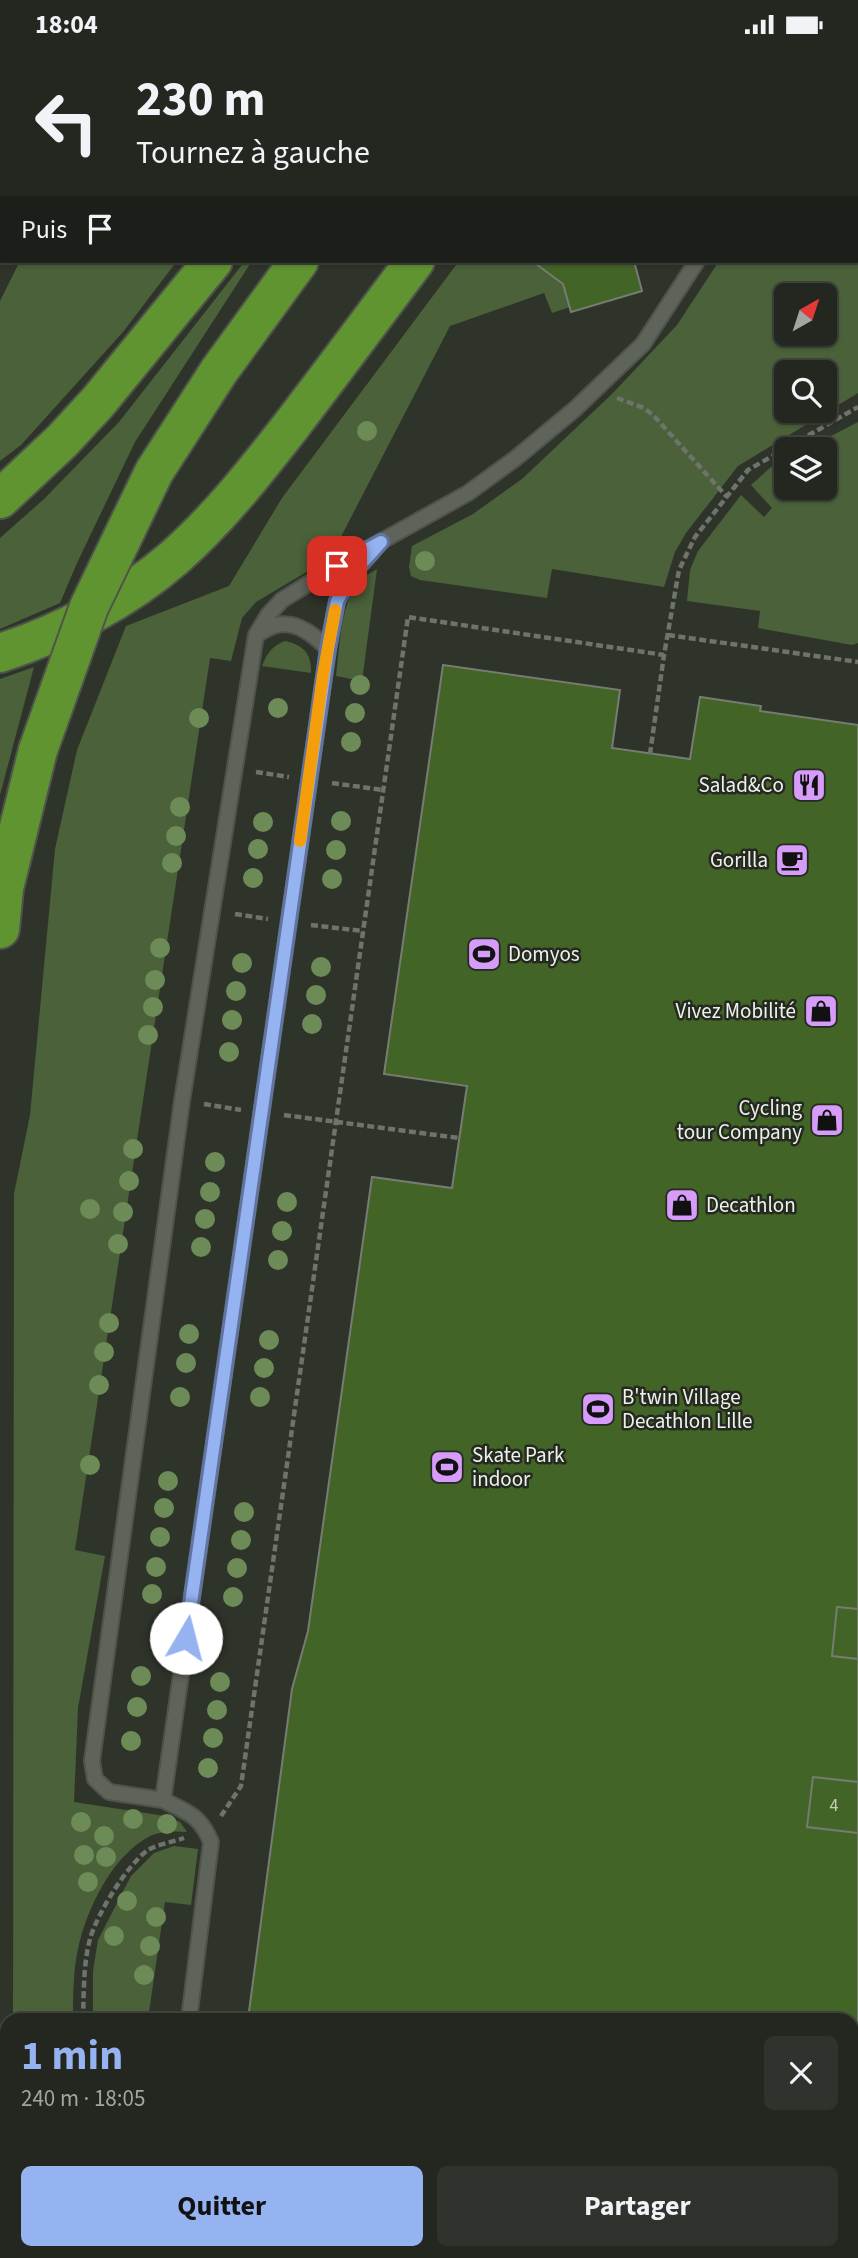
<!DOCTYPE html>
<html lang="fr">
<head>
<meta charset="utf-8">
<style>
  body { margin:0; font-family:"Source Sans 3",sans-serif; background:#2f332d; color:#f1f3f6; height:100vh; display:flex; flex-direction:column; font-size:26px; white-space:nowrap }
  * { box-sizing:border-box; margin:0 }
  p { font-size:23px; color:#a3a5a5 }
  .icon { flex:none; width:38px; height:38px; fill:none; stroke:currentColor; stroke-width:2; stroke-linecap:round; stroke-linejoin:round }
  .map { position:relative; flex:1; overflow:hidden }
  .side { position:absolute; left:0px; top:1964px; width:859px; height:247px; display:flex; flex-direction:column; background:#232720; border-radius:21px 21px 0 0; box-shadow:0 2px 5px #0004,0 0 0 2px #40443e }
  .side>* { flex:none }
  .banner { position:absolute; left:0px; top:0px; width:859px; height:214px; box-shadow:0 2px 5px #0004,0 0 0 2px #40443e; background:#232720; color:#f1f3f6; overflow:hidden }
  .needle { width:46px; rotate:39deg }
  .buttons { position:absolute; left:774px; top:234px; display:grid; gap:14px }
  .buttons a { display:grid; place-items:center; width:63px; height:63px; border-radius:10px; background:#232720; box-shadow:0 2px 5px #0004,0 0 0 2px #40443e; font-size:35px }
  .pin { position:absolute; display:grid; place-items:center; width:60px; height:60px; color:#fff; margin:-30px; border-radius:14px; box-shadow:0 4px 10px #0006 }
  .me { position:absolute; width:77px; margin:-38px; rotate:8deg; stroke-linejoin:round; filter:drop-shadow(0 0 5px #0008) }
  .turn { display:flex; align-items:center; gap:24px; height:147px; padding:0 21px; font-size:32px }
  .turn .icon { width:91px; height:91px; stroke-width:2.5 }
  .turn b { display:block; font-size:49px; line-height:60px }
  .then { display:flex; align-items:center; height:66px; padding:0 21px; background:#0003; gap:14px; font-size:26px }
  .round { display:grid; place-items:center; flex:none; width:74px; height:74px; border-radius:10px; background:#2f332d }
  .head { display:flex; align-items:center; justify-content:space-between; height:119px; padding:0 21px }
  h1 { font-size:42px; font-weight:700; line-height:52px; color:#95b2f1 }
  .action { display:flex; gap:14px; margin-top:auto; padding:14px 21px }
  .action a { flex:1; height:80px; border-radius:10px; background:#95b2f1; color:#111; font-size:28px; font-weight:700; line-height:80px; text-align:center }
  .action a+a { background:#2f332d; color:#f1f3f6 }
  .status { display:flex; justify-content:space-between; align-items:center; height:49px; padding:0 35px; background:#232720; direction:ltr }
  .status svg { height:19px; fill:currentColor }
  .map>svg:first-child { display:block }
  .green { fill:#4a6139; fill-rule:evenodd }
  .building { fill:#436427; stroke:#767c72; stroke-width:2 }
  .lines { fill:none; stroke-linecap:round; stroke-linejoin:round }
  .lane-casing { stroke:#4f534b; stroke-width:18 }
  .highway-casing { stroke:#4f534b; stroke-width:42 }
  .path { stroke:#6e736b; stroke-width:4.5; stroke-dasharray:7 3.5; stroke-linecap:butt }
  .lane { stroke:#5e645a; stroke-width:14 }
  .highway { stroke:#609430; stroke-width:38 }
  .highway-bridge-casing { stroke:#4f534b; stroke-width:42; stroke-linecap:butt }
  .highway-bridge { stroke:#609430; stroke-width:38 }
  .tree { fill:#6d8b57 }
  .route-casing { stroke:#61749d; stroke-width:18 }
  .route { stroke:#95b2f1; stroke-width:12 }
  .slow { stroke:#f59e0b; stroke-width:12 }
  .labels { text-anchor:middle; stroke-width:5; stroke-linejoin:round; paint-order:stroke }
  .number-label { font-size:18px; fill:#c3ceba }
  .poi-label { font-size:21px; fill:#eef1eb; stroke:#252a21; text-anchor:end }
</style>
</head>
<body>
<div class="status"><b>18:04</b><svg viewBox="0 0 49 12"><path d="M0 12V9h3v3zM5 12V6h3v6zM10 12V3h3v9zM15 12V0h3v12zM26 1h20v11H26zM47 4h2v5h-2z"/></svg></div>
<div class="map">
<svg width="858" height="2209" viewBox="0 0 858 2209">
  <rect width="100%" height="100%" fill="#2f342b"/>
  <!-- green -->
  <path class="green" d="M152,0H340L151,2Z
    M858,51V344L738,417L686,484L675,503L664,538L552,520L547,549L420,531L411,527L409,518L412,497L473,465L522,430L612,345L677,276L719,212H858ZM786,247H824V285H786ZM786,324H824V362H786Z
    M20,212H177L123,283L21,396L0,412V252Z
    M245,212H252L135,393L77,514L60,554L0,580V489L44,450L119,373Z
    M459,212H532L563,235L570,258L552,264L544,244L450,277L330,509L256,553L242,569L231,612L210,609L75,1501L105,1507L78,1659L74,1753L165,1767L180,1773L187,1783C173,1782 157,1782 145,1790C110,1811 86,1862 78,1900C73,1923 73,1947 73,1970H13L14,1145L30,1066L55,800L77,701L126,577L229,537L282,449Z
    M858,373V594L852,596L758,579L760,562L687,552L690,521L698,502L741,446L764,468L772,459L751,436L771,418L786,410V439H824V401H804Z
    M377,520L362,632L336,627C340,599 340,548 363,529C367,525 373,523 377,520Z
    M285,592C303,596 312,604 311,624L262,617C267,604 272,597 285,592Z
    M34,618L0,746V630Z
    M174,1797L198,1800L191,1856L165,1853L148,1970H93V1922L98,1891L131,1827L154,1804Z
    M7,2096V2203H61V2209H1Z"/>
  <!-- building -->
  <path class="building" d="M532,212H634L642,242L571,263L563,235Z
    M443,616L620,641L612,699L690,710L700,648L761,657L760,662L858,676V2209H215L216,2203H852V1970H248L292,1640L308,1582L372,1128L452,1139L467,1037L384,1025Z
    M837,1558L858,1560V1610L832,1607Z
    M813,1728L858,1733V1784L807,1778Z"/>
  <g class="lines">
    <!-- lane casing -->
    <g class="lane-casing">
      <path id="lane" d="M830,2L831,0
        M256,586C262,583 270,577 277,576C298,572 315,587 328,600L163,1751L109,1743L95,1730L92,1712L182,1052L256,586L268,566L282,551L337,517L468,444L516,409L575,360L643,295L697,212
        M328,600L337,552L353,525L373,502
        M163,1751C187,1763 200,1766 211,1793L189,1970
        M157,2209L158,2203"/>
    </g>
    <!-- highway casing -->
    <g class="highway-casing">
      <path id="highway" d="M20,2L21,0
        M106,2L107,0
        M372,2L373,0
        M421,2L422,0
        M462,2L463,0
        M571,2L572,0
        M0,28L2,26
        M0,171L2,168
        M154,423L219,322L299,212
        M0,450L62,392L98,353L213,212
        M0,604C62,584 126,551 175,508C219,469 255,423 291,377C333,322 374,267 415,212
        M0,880L4,839L38,701"/>
    </g>
    <!-- path -->
    <path class="path" d="M617,349L644,359L654,367L727,448
      M668,586L858,613
      M650,705L664,606
      M256,723L289,728
      M332,734L383,741
      M235,865L268,870
      M311,876L363,882
      M204,1055L241,1061
      M284,1066L459,1089
      M221,1767L241,1737L408,568L664,606L679,521L695,488L748,421L858,358
      M83,1970C84,1944 83,1916 90,1890C97,1865 127,1816 148,1801C158,1795 173,1793 184,1789
      M68,2209L69,2203"/>
    <!-- lane -->
    <use href="#lane" class="lane"/>
    <!-- highway -->
    <use href="#highway" class="highway"/>
    <!-- highway-bridge casing -->
    <g class="highway-bridge-casing">
      <path id="highway-bridge" d="M38,701L89,558L154,423"/>
    </g>
    <!-- highway-bridge -->
    <use href="#highway-bridge" class="highway-bridge"/>
  </g>
  <!-- trees -->
  <g class="tree">
    <circle cx="367" cy="382" r="10"/>
    <circle cx="425" cy="512" r="10"/>
    <circle cx="360" cy="636" r="10"/>
    <circle cx="278" cy="659" r="10"/>
    <circle cx="355" cy="664" r="10"/>
    <circle cx="199" cy="669" r="10"/>
    <circle cx="351" cy="693" r="10"/>
    <circle cx="180" cy="758" r="10"/>
    <circle cx="341" cy="772" r="10"/>
    <circle cx="263" cy="773" r="10"/>
    <circle cx="176" cy="787" r="10"/>
    <circle cx="258" cy="800" r="10"/>
    <circle cx="336" cy="801" r="10"/>
    <circle cx="172" cy="814" r="10"/>
    <circle cx="253" cy="829" r="10"/>
    <circle cx="332" cy="830" r="10"/>
    <circle cx="160" cy="899" r="10"/>
    <circle cx="242" cy="914" r="10"/>
    <circle cx="321" cy="918" r="10"/>
    <circle cx="155" cy="931" r="10"/>
    <circle cx="236" cy="942" r="10"/>
    <circle cx="316" cy="946" r="10"/>
    <circle cx="153" cy="958" r="10"/>
    <circle cx="232" cy="971" r="10"/>
    <circle cx="312" cy="975" r="10"/>
    <circle cx="148" cy="986" r="10"/>
    <circle cx="229" cy="1003" r="10"/>
    <circle cx="133" cy="1100" r="10"/>
    <circle cx="215" cy="1113" r="10"/>
    <circle cx="129" cy="1132" r="10"/>
    <circle cx="210" cy="1143" r="10"/>
    <circle cx="287" cy="1153" r="10"/>
    <circle cx="90" cy="1160" r="10"/>
    <circle cx="123" cy="1163" r="10"/>
    <circle cx="205" cy="1170" r="10"/>
    <circle cx="282" cy="1182" r="10"/>
    <circle cx="118" cy="1195" r="10"/>
    <circle cx="201" cy="1198" r="10"/>
    <circle cx="278" cy="1211" r="10"/>
    <circle cx="109" cy="1274" r="10"/>
    <circle cx="189" cy="1285" r="10"/>
    <circle cx="269" cy="1291" r="10"/>
    <circle cx="104" cy="1303" r="10"/>
    <circle cx="186" cy="1314" r="10"/>
    <circle cx="264" cy="1319" r="10"/>
    <circle cx="99" cy="1336" r="10"/>
    <circle cx="180" cy="1348" r="10"/>
    <circle cx="260" cy="1348" r="10"/>
    <circle cx="90" cy="1416" r="10"/>
    <circle cx="168" cy="1432" r="10"/>
    <circle cx="164" cy="1459" r="10"/>
    <circle cx="244" cy="1463" r="10"/>
    <circle cx="160" cy="1488" r="10"/>
    <circle cx="241" cy="1491" r="10"/>
    <circle cx="156" cy="1518" r="10"/>
    <circle cx="237" cy="1519" r="10"/>
    <circle cx="152" cy="1545" r="10"/>
    <circle cx="233" cy="1548" r="10"/>
    <circle cx="141" cy="1627" r="10"/>
    <circle cx="220" cy="1633" r="10"/>
    <circle cx="137" cy="1658" r="10"/>
    <circle cx="217" cy="1661" r="10"/>
    <circle cx="213" cy="1689" r="10"/>
    <circle cx="131" cy="1692" r="10"/>
    <circle cx="208" cy="1719" r="10"/>
    <circle cx="133" cy="1770" r="10"/>
    <circle cx="81" cy="1773" r="10"/>
    <circle cx="167" cy="1775" r="10"/>
    <circle cx="104" cy="1787" r="10"/>
    <circle cx="84" cy="1806" r="10"/>
    <circle cx="106" cy="1808" r="10"/>
    <circle cx="88" cy="1833" r="10"/>
    <circle cx="127" cy="1852" r="10"/>
    <circle cx="156" cy="1868" r="10"/>
    <circle cx="114" cy="1887" r="10"/>
    <circle cx="150" cy="1897" r="10"/>
    <circle cx="144" cy="1926" r="10"/>
  </g>
  <g class="lines">
    <!-- route casing -->
    <g class="route-casing">
      <path id="route" d="M186,1589L328,600L337,552L352,525L381,493L337,517"/>
    </g>
    <!-- route -->
    <use href="#route" class="route"/>
    <!-- slow -->
    <path class="slow" d="M300,792L323,626L335,561"/>
  </g>
  <!-- icons -->
  <defs>
    <g id="restaurant-square" transform="scale(1.75)"><rect x="-9" y="-9" width="18" height="18" rx="4" fill="#d79bf9" stroke="#252a21"/><path d="M-5-6h1v4h1v-4h1v4h1v-4h1v5L-1.5 .5V6h-2V.5L-5-1ZM5-6V6H3V1.5H1.5Q1.5-4 5-6Z" fill="#111"/></g>
    <g id="cafe-square" transform="scale(1.75)"><rect x="-9" y="-9" width="18" height="18" rx="4" fill="#d79bf9" stroke="#252a21"/><path d="M-5.5-4.5H6V0H3Q3 3.5 0 3.5H-2.5Q-5.5 3.5-5.5 0ZM3-3.2v2h1.7v-2ZM-6 4.5H4V6H-6Z" fill="#111"/></g>
    <g id="stadium-square" transform="scale(1.75)"><rect x="-9" y="-9" width="18" height="18" rx="4" fill="#d79bf9" stroke="#252a21"/><path d="M0-5a6.5 5 0 1 0 0 10a6.5 5 0 1 0 0-10ZM-3.5-1.8h7v3.6h-7Z" fill="#111"/></g>
    <g id="shop-square" transform="scale(1.75)"><rect x="-9" y="-9" width="18" height="18" rx="4" fill="#d79bf9" stroke="#252a21"/><path d="M-5-2.5h2.3a2.7 3.5 0 0 1 5.4 0H5L5.5 6h-11ZM-1.5-2.5h3a1.5 2.3 0 0 0-3 0Z" fill="#111"/></g>
  </defs>
  <g fill-rule="evenodd">
    <use href="#restaurant-square" x="809" y="736"/>
    <use href="#cafe-square" x="792" y="811"/>
    <use href="#stadium-square" x="484" y="905"/>
    <use href="#shop-square" x="821" y="962"/>
    <use href="#shop-square" x="827" y="1071"/>
    <use href="#shop-square" x="682" y="1156"/>
    <use href="#stadium-square" x="598" y="1360"/>
    <use href="#stadium-square" x="447" y="1418"/>
  </g>
  <g class="labels">
    <!-- number labels -->
    <g class="number-label">
      <text x="834" y="1762">4</text>
    </g>
    <!-- poi labels -->
    <g class="poi-label">
      <text x="784" y="743">Salad&amp;Co</text>
      <text x="768" y="818">Gorilla</text>
      <text x="508" y="912" text-anchor="start">Domyos</text>
      <text x="796" y="969">Vivez Mobilité</text>
      <text x="802" y="1066">Cycling<tspan x="802" dy="24">tour Company</tspan></text>
      <text x="706" y="1163" text-anchor="start">Decathlon</text>
      <text x="622" y="1355" text-anchor="start">B'twin Village<tspan x="622" dy="24">Decathlon Lille</tspan></text>
      <text x="472" y="1413" text-anchor="start">Skate Park<tspan x="472" dy="24">indoor</tspan></text>
    </g>
  </g>
</svg>
<div class="buttons">
<a><svg class="needle" viewBox="-14 -14 28 28"><path d="M0-13l5 13h-10z" fill="#e53935"/><path d="M0 13l5-13h-10z" fill="#a3a5a5"/></svg></a>
<a><svg class="icon" aria-label="search" viewBox="0 0 24 24"><circle cx="10" cy="10" r="6"/><path d="M15 15l6 6"/></svg></a>
<a><svg class="icon" aria-label="layers" viewBox="0 0 24 24"><path d="M12 4l9 5-9 5-9-5zM3 14l9 5 9-5"/></svg></a>
</div>
<div class="pin" style="left:337px;top:517px;background:#d93025"><svg class="icon" aria-label="arrive" viewBox="0 0 24 24"><path d="M6 21V4h12l-3 4 3 4H6"/></svg></div>
<svg class="me" style="left:186px;top:1589px" viewBox="-20 -20 40 40"><circle r="19" fill="#fff"/><path d="M0-13L10 11 0 6-10 11z" fill="#95b2f1"/></svg>
<div class="banner">
<div class="turn"><svg class="icon" aria-label="left" viewBox="0 0 24 24"><path d="M17 20v-9H6M10 6l-5 5 5 5"/></svg><div><b>230 m</b>Tournez à gauche</div></div>
<div class="then">Puis<svg class="icon" aria-label="arrive" viewBox="0 0 24 24"><path d="M6 21V4h12l-3 4 3 4H6"/></svg></div>
</div>
<section class="side">
<div class="head"><div><h1>1 min</h1><p>240 m · 18:05</p></div><a class="round"><svg class="icon" aria-label="close" viewBox="0 0 24 24"><path d="M6 6l12 12M18 6L6 18"/></svg></a></div>
<div class="action"><a>Quitter</a><a>Partager</a></div>
</section>
</div>
</body>
</html>
